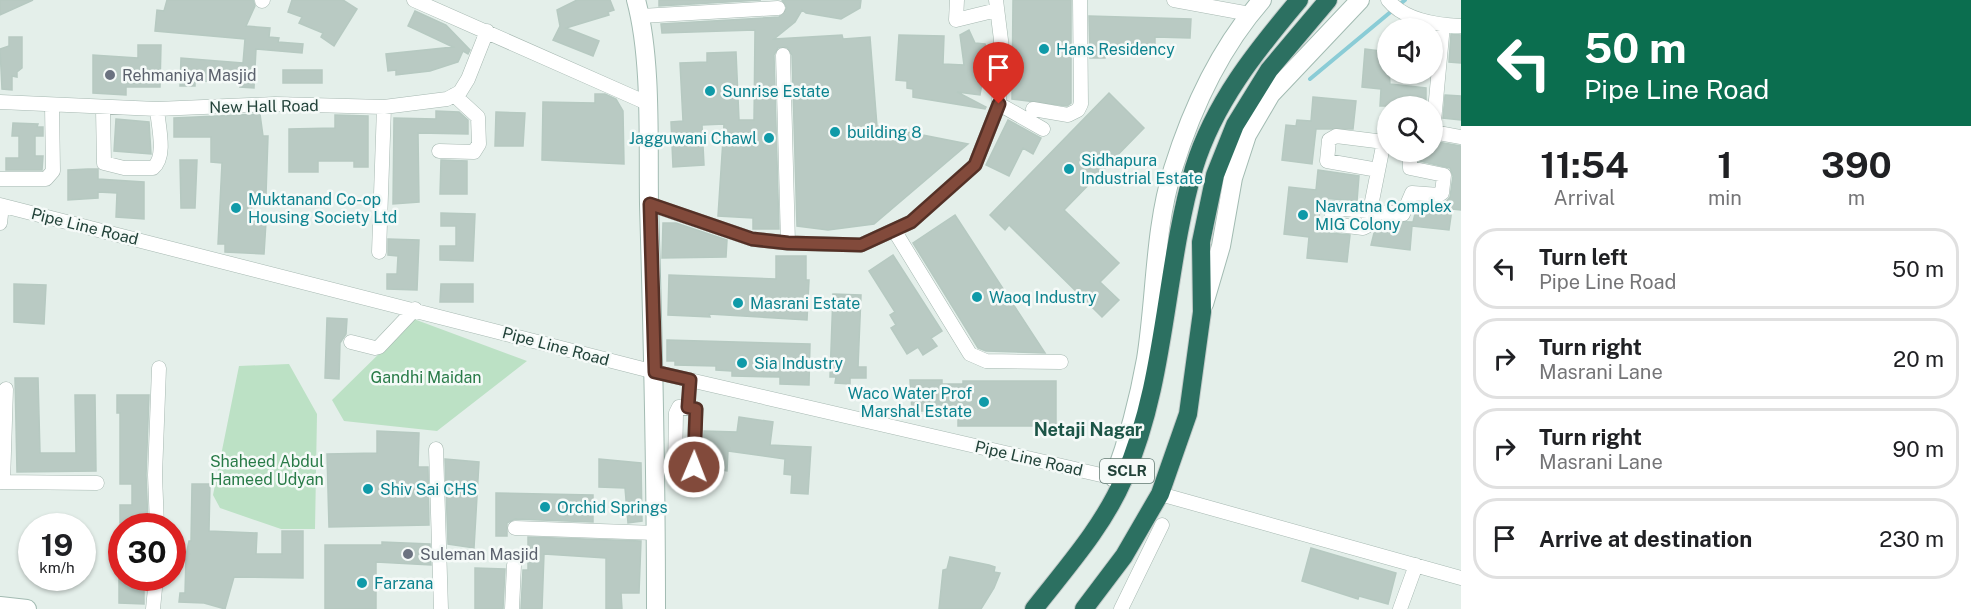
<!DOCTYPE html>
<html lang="en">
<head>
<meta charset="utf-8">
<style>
  body { margin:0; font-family:"Public Sans",sans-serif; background:#f6f6f6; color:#202124; height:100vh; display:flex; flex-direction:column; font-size:22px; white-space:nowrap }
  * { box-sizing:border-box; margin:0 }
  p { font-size:20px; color:#757577 }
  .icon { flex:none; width:33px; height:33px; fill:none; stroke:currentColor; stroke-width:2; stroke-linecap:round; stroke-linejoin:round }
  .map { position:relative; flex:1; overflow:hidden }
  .panel { display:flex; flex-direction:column; background:#fff; width:510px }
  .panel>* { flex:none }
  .banner { background:#0b6e4f; color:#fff; overflow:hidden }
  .controls { position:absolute; left:1377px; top:18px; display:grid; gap:12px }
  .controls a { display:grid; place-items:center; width:66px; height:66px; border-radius:50%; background:#fff; box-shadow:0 2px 4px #0004; font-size:30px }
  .speed { position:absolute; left:18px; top:513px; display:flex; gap:12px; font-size:30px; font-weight:700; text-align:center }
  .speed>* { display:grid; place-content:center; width:78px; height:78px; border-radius:50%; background:#fff; box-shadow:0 2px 4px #0004; line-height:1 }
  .speed small { font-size:15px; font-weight:400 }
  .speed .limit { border:9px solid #d22; background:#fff; color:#111 }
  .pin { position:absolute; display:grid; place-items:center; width:51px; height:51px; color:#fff; margin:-62px -26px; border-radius:50% 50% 50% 0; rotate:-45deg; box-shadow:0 0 6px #0007 }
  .pin .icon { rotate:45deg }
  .me { position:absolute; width:66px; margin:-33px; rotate:1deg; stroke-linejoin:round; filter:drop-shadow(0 0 4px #0008) }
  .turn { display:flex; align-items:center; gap:21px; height:126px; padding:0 24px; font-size:27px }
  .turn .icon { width:78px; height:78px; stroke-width:2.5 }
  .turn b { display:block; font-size:42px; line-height:51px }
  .eta { display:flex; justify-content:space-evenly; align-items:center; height:102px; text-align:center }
  .eta b { font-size:36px; font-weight:700; line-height:42px }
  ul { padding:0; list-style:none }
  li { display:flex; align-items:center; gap:18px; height:81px; margin:0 12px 9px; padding:0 12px; border:3px solid #e0e0e0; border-radius:24px }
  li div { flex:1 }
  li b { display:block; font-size:22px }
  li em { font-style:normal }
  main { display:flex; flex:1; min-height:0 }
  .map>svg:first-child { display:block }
  .green { fill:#bce1c5 }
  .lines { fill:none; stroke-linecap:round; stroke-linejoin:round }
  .stream { stroke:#8accd6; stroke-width:4 }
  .building { fill:#b9cac3; stroke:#b6c9c1; stroke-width:1.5 }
  .street-casing { stroke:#a6b8b1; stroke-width:15 }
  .secondary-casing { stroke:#a2bbb2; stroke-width:20 }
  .highway-casing { stroke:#c1cac8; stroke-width:20 }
  .street { stroke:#fff; stroke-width:14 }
  .secondary { stroke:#fff; stroke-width:18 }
  .highway { stroke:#2c7061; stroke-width:18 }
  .route-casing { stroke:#543026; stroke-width:15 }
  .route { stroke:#824a3b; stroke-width:10 }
  .culture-dot { fill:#0f9aa8; stroke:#f5faf8; stroke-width:2 }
  .worship-dot { fill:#6b7280; stroke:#f5faf8; stroke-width:2 }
  .labels { text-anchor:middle; stroke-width:5; stroke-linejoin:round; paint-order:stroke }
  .shield { fill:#f5faf8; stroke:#617972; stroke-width:1.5 }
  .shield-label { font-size:15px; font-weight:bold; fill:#224239 }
  .culture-label { font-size:16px; fill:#0d838f; stroke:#f5faf8; text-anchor:start }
  .worship-label { font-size:16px; fill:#5b616d; stroke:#f5faf8; text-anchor:start }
  .street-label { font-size:16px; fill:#224239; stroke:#f5faf8 }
  .park-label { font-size:16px; fill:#297b48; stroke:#f5faf8 }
  .neighbourhood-label { font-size:18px; font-weight:bold; fill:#1c5547; stroke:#f5faf8 }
</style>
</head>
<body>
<main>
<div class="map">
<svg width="1461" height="609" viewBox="0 0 1461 609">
  <rect width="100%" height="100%" fill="#e4efea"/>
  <!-- green -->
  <path class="green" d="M403,315L527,361L437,431L344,421L332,400L391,342Z
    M289,364L317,414L315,529H281L220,508L213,495L239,366Z"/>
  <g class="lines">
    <!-- stream -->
    <path class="stream" d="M1310,79L1405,0"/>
  </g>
  <!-- building -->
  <path class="building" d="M0,0H33L0,15Z
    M167,0H253L255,6L246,26L270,28L269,37L279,38L278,42L303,44L302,53L256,49L254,88L240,87L241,82L195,81V86H180L181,58L243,63L245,39L155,31L157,10L164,11Z
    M292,0H343L357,9L334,46L321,37L323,33L299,23L302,17L288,12Z
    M577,0H610L614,10L608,12L609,15L566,28L599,41L593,56L553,40L560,26L557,10Z
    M659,0H761L659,6Z
    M782,0H861L860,8L841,19L806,13L802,10L795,22L774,39L842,35L843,39L870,37L877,126L968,144L874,224L828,230L797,226L792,55L787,47L778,48L774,55L779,229H753V218L718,216L724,124L702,125L704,165L673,167L671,122L683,121L680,63L707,62V53L736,52L739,120H754L755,30L662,33L661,24L779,17L787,8Z
    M1013,0H1071V103L1067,106L1012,99Z
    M415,11L446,25L470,50L468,54L463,51L458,62L430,71L396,75V70L388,71L386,54L453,47L408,26Z
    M1089,16L1191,19L1190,38L1155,37V47L1105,46V58H1090Z
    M969,30L975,43L985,44L991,59L986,60L980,95L957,92L986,107L985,109L913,97V89L907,88V81L896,80L899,35L944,36L943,64L964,65L960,35Z
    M1451,34L1461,35V63L1449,62Z
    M9,37H22V68L17,72V77L12,76V90L2,89L0,49L9,46Z
    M138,45H161L160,87H126V95L93,93V55L138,58Z
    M1365,49L1388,52L1390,84L1426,88V106H1380L1381,89L1362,87Z
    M283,70H322V83H283Z
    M1109,93L1144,128L1064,210L1119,263L1100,282L1119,300L1102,317L1009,225L1005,230L990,215Z
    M595,94H605L616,99L623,111L624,164L542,160L543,102L595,103Z
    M1445,95L1461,96V120L1443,118Z
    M1313,97L1356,101L1353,129H1316L1312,164L1282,160L1286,125L1296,126L1297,120L1311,121Z
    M436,111L459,112L468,120V134L418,133L419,202L393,204L394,118L436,119Z
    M496,112L525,113L523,146H495Z
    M260,114L263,136H268L266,195H252L251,221L266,222L264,254L225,252V244H218L222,163L211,162V137H174V118Z
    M335,115L368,116V167H354V161H318V172H289V129L335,128Z
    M116,119L149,122L151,154L114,151Z
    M1008,120L1041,138L1033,154L1023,148L1009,176L986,165Z
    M13,123L38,124L37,127H43V136H35V156H43L42,170H6V158H19V136H12Z
    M1432,141L1461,146V210L1452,209L1449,230L1412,226L1410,250L1371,245L1377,221L1413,222L1418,202L1439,204L1445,203L1450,197L1453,176L1450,168L1419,161V152H1432Z
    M180,160H197L195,208H181Z
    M441,160L467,161V194H440Z
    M88,169H98V179L144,182V219L116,217L117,193L98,192V198L68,200V170Z
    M1318,170L1359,176L1357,201L1321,198L1318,228L1330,233L1350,235L1347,262L1307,258L1309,237L1284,234L1289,187L1316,190Z
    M441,213L475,214L473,261L440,260V246H456V226H441Z
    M955,215L1045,353L986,351L978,348L913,243Z
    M663,223H676L727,240L726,257L662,258Z
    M388,239L419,240L417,290L387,289V274H397L398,256L388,255Z
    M893,255L942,331L931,338L937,346L923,355L918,347L907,354L891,328L896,325L890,315L895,312L869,271Z
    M776,256H806V280H809L807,320L709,314L710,317L668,315L669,275L776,279Z
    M14,284L46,285L44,324L14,322Z
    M441,284H473V302H440Z
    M833,294L861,295L858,367H866V378H850V384L835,383L836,377H830Z
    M327,318L347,319L346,334L340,343L339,379L325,378Z
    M667,340L810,344L809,385L780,384V377L732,376V371L716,370V366L675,365V361H667Z
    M15,378H38L40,453H76L75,395H95L96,471L17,472Z
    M910,380H942V384H963V381H1056V426H958V411H912Z
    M117,395H149L146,475L148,523H120V505H132V484H120V413H117Z
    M739,417L773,422L770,445L811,447L808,494L791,493L792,475L784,474L785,459L728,451L727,471L702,467L704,431L737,432Z
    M377,431L419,433L418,467H428L429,525L329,527L327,454L377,453Z
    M445,459L479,462L474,548L448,544Z
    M599,459L641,463L642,521L628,523L625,488L599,487Z
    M192,484H210L209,531L257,533L256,554H282V531H303V578L234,577L225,609L204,603L179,602L180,593H185L186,555L189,541H191Z
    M496,493L593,495V522L515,519L507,523V536H496Z
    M528,537L641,541L639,593H621L622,609H606V558L544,554L542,609H521L523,570H528Z
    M382,542L430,544L431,565L376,562V609H325V545H382Z
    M1311,548L1396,573L1388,604L1359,596L1358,599L1302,581Z
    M950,557L989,565L995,567L994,572L1000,573L994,588L981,609H939L943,570L947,569Z
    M475,568L505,569L503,609H475Z
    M119,578H144V604L119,603Z"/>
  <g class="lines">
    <!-- street casing -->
    <g class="street-casing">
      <path id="street" d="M414,0L647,103
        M957,0L956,20L997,10
        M1174,0L1250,14
        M1388,0C1404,20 1436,25 1461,26
        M262,1L263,0
        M641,16L778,8
        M1443,25L1433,132L1461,137
        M783,55L788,243
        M0,102L157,109L275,104L384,107L447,99L460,92L468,79L487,31
        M999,104L1043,129
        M103,109L104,163L124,168H153C167,157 158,125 157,109
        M1033,109L1068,115L1078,110L1081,104L1080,0
        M1388,126H1387L1367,226L1363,228L1331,224L1332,208L1403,214L1412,193L1439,195L1442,193L1444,175L1410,168V152
        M439,151L474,152L479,144L478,117L454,95
        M1378,170L1327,161L1329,140L1336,136L1384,142
        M0,179H46L53,171L52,106
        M649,204L752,239L788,243L861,245L911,222L975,165L999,104L1001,40L996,0
        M0,205L655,372L1114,478
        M0,223L2,206
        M894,230L970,354L986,361L1061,362
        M379,252L384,107
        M351,342L375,348L379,347L415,309
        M679,407L696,409L693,469L675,467L676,413Z
        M436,449L441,609
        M0,482L97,483
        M3,482L6,389
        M1160,494L1461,578
        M157,526L155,475L159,368
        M515,528L656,533
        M153,609L156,578
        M512,609L514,565
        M1121,609L1162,525
        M1400,609L1416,565"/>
    </g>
    <!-- secondary casing -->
    <g class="secondary-casing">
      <path id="secondary" d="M636,0C652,59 648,142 649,204C653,339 656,474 656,609
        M1204,304L1221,246L1233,178L1247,135L1271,94L1360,0
        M1123,480L1114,478C1128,440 1139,398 1146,359C1156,296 1154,230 1173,169C1192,108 1220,48 1262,0
        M0,606L27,609"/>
    </g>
    <!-- highway casing -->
    <g class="highway-casing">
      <path id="highway" d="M1034,609C1066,568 1103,527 1124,478C1167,379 1164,271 1194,168C1214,103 1256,51 1299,0
        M1084,609L1124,556L1160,494L1188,414L1202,312L1201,242L1215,175L1235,125L1269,70L1328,0"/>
    </g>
    <!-- street -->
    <use href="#street" class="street"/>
    <!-- secondary -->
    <use href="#secondary" class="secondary"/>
    <!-- highway -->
    <use href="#highway" class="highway"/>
  </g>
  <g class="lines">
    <!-- route casing -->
    <g class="route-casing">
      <path id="route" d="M694,467L696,409L688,407L690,380L655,372L650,204L752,239L788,243L861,245L911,222L975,165L999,104"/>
    </g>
    <!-- route -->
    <use href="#route" class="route"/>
  </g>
  <!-- markers -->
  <g class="culture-dot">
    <circle cx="1044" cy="49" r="6"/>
    <circle cx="710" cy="91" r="6"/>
    <circle cx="835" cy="132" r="6"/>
    <circle cx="769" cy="138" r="6"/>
    <circle cx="1069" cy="169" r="6"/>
    <circle cx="236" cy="208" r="6"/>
    <circle cx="1303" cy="215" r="6"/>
    <circle cx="977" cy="297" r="6"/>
    <circle cx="738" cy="303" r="6"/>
    <circle cx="742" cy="363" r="6"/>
    <circle cx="984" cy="402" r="6"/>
    <circle cx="368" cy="489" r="6"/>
    <circle cx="545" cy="507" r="6"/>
    <circle cx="362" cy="583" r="6"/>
  </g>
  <g class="worship-dot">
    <circle cx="110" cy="75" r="6"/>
    <circle cx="408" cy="554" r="6"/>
  </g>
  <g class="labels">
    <!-- shield labels -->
    <rect class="shield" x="1100" y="459" width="54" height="24" rx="4.5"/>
    <g class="shield-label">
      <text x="1127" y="476">SCLR</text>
    </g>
    <!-- culture labels -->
    <g class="culture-label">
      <text x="1056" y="55">Hans Residency</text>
      <text x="722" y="97">Sunrise Estate</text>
      <text x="847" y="138">building 8</text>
      <text x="757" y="144" text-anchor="end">Jagguwani Chawl</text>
      <text x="1081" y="166">Sidhapura<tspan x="1081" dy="18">Industrial Estate</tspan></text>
      <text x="248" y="205">Muktanand Co-op<tspan x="248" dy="18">Housing Society Ltd</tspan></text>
      <text x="1315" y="212">Navratna Complex<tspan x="1315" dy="18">MIG Colony</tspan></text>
      <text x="989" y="303">Waoq Industry</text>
      <text x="750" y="309">Masrani Estate</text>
      <text x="754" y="369">Sia Industry</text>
      <text x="972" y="399" text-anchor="end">Waco Water Prof<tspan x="972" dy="18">Marshal Estate</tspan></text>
      <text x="380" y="495">Shiv Sai CHS</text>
      <text x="557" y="513">Orchid Springs</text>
      <text x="374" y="589">Farzana</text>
    </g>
    <!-- worship labels -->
    <g class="worship-label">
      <text x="122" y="81">Rehmaniya Masjid</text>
      <text x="420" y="560">Suleman Masjid</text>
    </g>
    <!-- street labels -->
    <g class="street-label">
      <text transform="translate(264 106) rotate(-1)" y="6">New Hall Road</text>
      <text transform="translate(85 226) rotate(14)" y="6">Pipe Line Road</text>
      <text transform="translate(556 346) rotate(15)" y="6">Pipe Line Road</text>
      <text transform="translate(1029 458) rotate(13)" y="6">Pipe Line Road</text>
    </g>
    <!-- park labels -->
    <g class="park-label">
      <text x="426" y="383">Gandhi Maidan</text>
      <text x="267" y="467">Shaheed Abdul<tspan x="267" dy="18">Hameed Udyan</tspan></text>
    </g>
    <!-- neighbourhood labels -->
    <g class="neighbourhood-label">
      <text x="1088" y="436">Netaji Nagar</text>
    </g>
  </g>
</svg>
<div class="controls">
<a><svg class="icon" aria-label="sound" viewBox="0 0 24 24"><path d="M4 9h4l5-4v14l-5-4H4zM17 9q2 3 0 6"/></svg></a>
<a><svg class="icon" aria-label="search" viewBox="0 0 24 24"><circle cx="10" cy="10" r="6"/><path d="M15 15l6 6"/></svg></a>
</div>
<div class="speed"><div>19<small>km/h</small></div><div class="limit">30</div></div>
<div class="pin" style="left:999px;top:104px;background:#d93025"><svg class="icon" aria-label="arrive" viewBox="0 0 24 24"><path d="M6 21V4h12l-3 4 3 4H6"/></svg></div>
<svg class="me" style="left:694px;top:467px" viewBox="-20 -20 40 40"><circle r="17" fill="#824a3b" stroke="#fff" stroke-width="3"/><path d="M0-11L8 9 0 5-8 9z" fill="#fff"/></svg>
</div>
<section class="panel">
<div class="banner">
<div class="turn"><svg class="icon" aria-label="left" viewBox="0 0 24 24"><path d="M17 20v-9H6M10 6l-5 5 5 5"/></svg><div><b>50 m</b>Pipe Line Road</div></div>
</div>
<div class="eta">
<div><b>11:54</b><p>Arrival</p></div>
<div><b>1</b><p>min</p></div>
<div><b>390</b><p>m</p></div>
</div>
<ul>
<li><svg class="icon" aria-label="left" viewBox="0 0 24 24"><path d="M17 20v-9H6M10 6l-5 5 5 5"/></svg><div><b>Turn left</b><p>Pipe Line Road</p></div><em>50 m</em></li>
<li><svg class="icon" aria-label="right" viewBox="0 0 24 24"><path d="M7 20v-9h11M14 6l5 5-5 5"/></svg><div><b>Turn right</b><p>Masrani Lane</p></div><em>20 m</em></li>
<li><svg class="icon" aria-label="right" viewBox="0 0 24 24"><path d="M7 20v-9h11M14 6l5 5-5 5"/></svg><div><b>Turn right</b><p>Masrani Lane</p></div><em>90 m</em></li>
<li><svg class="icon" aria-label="arrive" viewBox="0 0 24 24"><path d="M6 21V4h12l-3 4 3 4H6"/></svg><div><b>Arrive at destination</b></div><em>230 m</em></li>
</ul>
</section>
</main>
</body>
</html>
